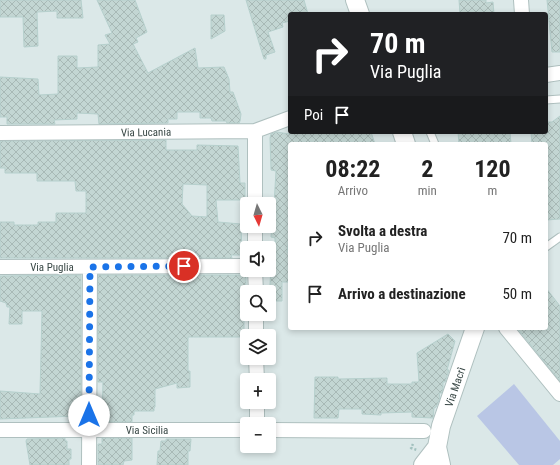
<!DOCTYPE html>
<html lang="it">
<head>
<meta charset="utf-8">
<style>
  body { margin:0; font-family:"Roboto Condensed",sans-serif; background:#f6f6f6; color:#222; height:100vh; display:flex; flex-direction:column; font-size:15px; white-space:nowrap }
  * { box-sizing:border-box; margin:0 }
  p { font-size:13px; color:#767676 }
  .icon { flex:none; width:22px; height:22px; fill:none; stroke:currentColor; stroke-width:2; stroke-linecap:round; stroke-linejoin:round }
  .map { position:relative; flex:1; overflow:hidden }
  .side { position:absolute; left:288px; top:142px; width:260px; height:188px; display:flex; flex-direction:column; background:#fff; border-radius:4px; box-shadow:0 2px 6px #0003 }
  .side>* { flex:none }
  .hud { position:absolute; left:288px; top:12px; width:260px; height:122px; border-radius:4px; box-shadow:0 2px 6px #0003; background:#202124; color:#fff; overflow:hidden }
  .needle { width:26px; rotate:175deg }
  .fabs { position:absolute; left:240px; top:197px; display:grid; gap:8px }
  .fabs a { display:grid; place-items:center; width:36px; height:36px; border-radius:4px; background:#fff; box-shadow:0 2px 6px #0003; font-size:20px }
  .pin { position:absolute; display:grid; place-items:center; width:34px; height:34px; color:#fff; margin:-17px; border:2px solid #fff; border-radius:50%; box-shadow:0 1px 4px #0007 }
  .me { position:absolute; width:44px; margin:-22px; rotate:0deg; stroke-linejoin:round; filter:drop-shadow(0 0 3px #0008) }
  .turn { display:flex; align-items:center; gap:14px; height:84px; padding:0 16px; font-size:18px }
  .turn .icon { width:52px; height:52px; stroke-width:2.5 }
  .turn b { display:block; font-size:28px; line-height:34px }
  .then { display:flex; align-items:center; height:38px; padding:0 16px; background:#0003; gap:8px; font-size:15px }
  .eta { display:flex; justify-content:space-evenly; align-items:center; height:68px; text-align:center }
  .eta b { font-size:24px; font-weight:700; line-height:28px }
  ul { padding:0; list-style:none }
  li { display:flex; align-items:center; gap:12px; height:56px; padding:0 16px }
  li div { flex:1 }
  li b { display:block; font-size:15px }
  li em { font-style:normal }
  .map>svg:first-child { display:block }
  .residential { fill:#dbe8e8; fill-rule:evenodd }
  .green { fill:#b9c6e5 }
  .building { fill:url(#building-cross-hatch); stroke:#b6d0cd; fill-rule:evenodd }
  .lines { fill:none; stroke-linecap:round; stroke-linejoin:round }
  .service-casing { stroke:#afc0bf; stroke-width:9 }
  .minor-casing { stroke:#afc0bf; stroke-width:16 }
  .tertiary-casing { stroke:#afc0bf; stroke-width:20 }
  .path { stroke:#a2c1be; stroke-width:2.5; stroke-dasharray:2 2; stroke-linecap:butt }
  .service { stroke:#fff; stroke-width:7 }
  .minor { stroke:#fff; stroke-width:14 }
  .tertiary { stroke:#fff; stroke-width:18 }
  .route { stroke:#1a73e8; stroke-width:7; stroke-dasharray:0 12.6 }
  .labels { text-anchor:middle; stroke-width:3; stroke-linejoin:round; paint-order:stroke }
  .street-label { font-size:11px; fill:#3a4947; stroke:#fff }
</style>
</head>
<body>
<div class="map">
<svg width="560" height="465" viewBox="0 0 560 465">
  <defs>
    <pattern id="building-cross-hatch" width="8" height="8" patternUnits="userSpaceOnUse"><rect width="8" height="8" fill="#c3d6d3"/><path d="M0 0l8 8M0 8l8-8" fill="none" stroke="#a8b9b6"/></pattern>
  </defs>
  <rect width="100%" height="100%" fill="#ecf5f5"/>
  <!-- residential -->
  <path class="residential" d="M0,0H560V465H0ZM290,14H546V132H290ZM290,144H546V328H290ZM247,204H269V226H247ZM247,248H269V270H247ZM247,292H269V314H247ZM247,336H269V358H247ZM247,380H269V402H247ZM247,424H269V446H247Z"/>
  <!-- green -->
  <path class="green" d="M514,384L560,441V459L553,465H519L477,416Z"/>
  <!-- building -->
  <path class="building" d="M0,0H81L83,18H57V11L37,12L38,46L24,47L23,17H0Z
    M97,0H135L147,32L136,38L138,42L133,44L148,73L195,48L198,68L224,67L229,79L230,92H233L241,114L240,121L239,123H227L226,121H212L211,118H200V112H177V119H168V123L99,124L98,114L77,113V119L54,120L55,124H7V117H0V77L38,79L39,95L58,94V56H77V68L98,67V45L110,44L105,35L112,33Z
    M246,0H304L308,14H290V21L282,23L283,27L268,32L275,52L266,55V59H264Z
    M459,0H486V3L493,2L494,14H460Z
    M547,0H560V52H552Z
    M211,15H224L225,31L211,39Z
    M560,116V219L546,220V144H532L531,132H546V122H552Z
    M277,132L289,134V133H310V132H371L375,144H290V234L287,252L290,253V282H282V301H269L271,267L275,266V238L271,237L272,222H273L276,171L271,170L270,138L271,134Z
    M458,132H510L511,144H459Z
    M166,140V150H197V145L238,146L240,183H245V200H216L218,222L241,224L242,255H231L232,258H0V222H14V225H38V222H56V213H86V191H76L75,181H37V173H5V168H0V141ZM183,184L207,185V217L192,216L182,204Z
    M81,275V407H76L77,416L0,419V391L40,394L42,311H22V324H9L10,307H7L6,303L0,301V276Z
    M98,275H245L246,277V295H244V337H188V371H190V387L177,388V383L155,389V407L154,408V411H134V415H132V422H105V417H102L103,382H98Z
    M546,288L560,306V381L517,328H546Z
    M448,334L455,341L447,370H449L445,382H443V388L442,393H439L440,398L436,407L434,408L433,418L412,417V412L381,413V415L362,414V409H339L338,418H314L315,377H338V379L387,378V384H412V382H418L419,381L417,353Z
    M65,438V441H67V449H71V459H69V465H30L26,441L27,439Z
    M102,438H132V460L124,461L123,465H98V444H102Z
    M166,439H191L190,451H188V465H157L158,451H160L161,441H166Z"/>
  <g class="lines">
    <!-- service casing -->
    <g class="service-casing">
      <path id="service" d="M546,100L560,99
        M430,132L435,144
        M546,247L560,237"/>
    </g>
    <!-- minor casing -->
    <g class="minor-casing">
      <path id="minor" d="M521,0L522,14
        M546,75L560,73
        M255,131V204
        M0,133L255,131L290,118
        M255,226V248
        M0,267L247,266
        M255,270L256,292
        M256,314V336
        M506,328L560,394
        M256,358L257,380
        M257,402V424
        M0,430H247
        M269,430L424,431
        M89,465L90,267"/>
    </g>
    <!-- tertiary casing -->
    <g class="tertiary-casing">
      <path id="tertiary" d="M355,0L360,14
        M402,132L406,144
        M423,465L437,447
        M441,465L437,447L441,426L475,328"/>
    </g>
    <!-- path -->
    <path class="path" d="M413,444L411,448L417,450"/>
    <!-- service -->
    <use href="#service" class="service"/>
    <!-- minor -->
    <use href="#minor" class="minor"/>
    <!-- tertiary -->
    <use href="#tertiary" class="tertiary"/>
  </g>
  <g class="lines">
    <!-- route -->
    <path class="route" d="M89,415L90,267L184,266"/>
  </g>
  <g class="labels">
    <!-- street labels -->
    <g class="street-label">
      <text transform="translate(146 132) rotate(-1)" y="4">Via Lucania</text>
      <text x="52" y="271">Via Puglia</text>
      <text transform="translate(455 387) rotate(-71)" y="4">Via Macrì</text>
      <text x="147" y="434">Via Sicilia</text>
    </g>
  </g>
</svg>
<div class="fabs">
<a><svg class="needle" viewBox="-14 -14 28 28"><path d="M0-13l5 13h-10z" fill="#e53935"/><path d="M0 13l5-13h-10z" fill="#767676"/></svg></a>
<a><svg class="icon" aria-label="sound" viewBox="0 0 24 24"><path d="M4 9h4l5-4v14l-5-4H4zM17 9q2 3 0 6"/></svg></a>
<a><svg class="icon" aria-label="search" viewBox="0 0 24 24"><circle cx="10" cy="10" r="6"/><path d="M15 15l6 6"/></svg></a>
<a><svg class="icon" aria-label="layers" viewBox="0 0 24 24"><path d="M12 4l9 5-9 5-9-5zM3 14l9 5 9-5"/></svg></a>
<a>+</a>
<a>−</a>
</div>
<div class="pin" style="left:184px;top:266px;background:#d93025"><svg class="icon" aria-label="arrive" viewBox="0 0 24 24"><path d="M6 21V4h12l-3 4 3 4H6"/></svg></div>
<svg class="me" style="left:89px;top:415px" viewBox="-20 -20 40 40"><circle r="19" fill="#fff"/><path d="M0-13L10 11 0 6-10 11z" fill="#1a73e8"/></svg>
<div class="hud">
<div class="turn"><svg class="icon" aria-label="right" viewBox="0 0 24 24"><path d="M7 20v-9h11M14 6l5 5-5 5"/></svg><div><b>70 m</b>Via Puglia</div></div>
<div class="then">Poi<svg class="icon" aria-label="arrive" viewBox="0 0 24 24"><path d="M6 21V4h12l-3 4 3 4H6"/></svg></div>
</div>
<section class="side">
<div class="eta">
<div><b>08:22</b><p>Arrivo</p></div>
<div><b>2</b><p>min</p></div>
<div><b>120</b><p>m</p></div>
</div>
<ul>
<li><svg class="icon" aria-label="right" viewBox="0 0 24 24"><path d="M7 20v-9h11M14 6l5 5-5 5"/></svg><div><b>Svolta a destra</b><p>Via Puglia</p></div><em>70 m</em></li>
<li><svg class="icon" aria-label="arrive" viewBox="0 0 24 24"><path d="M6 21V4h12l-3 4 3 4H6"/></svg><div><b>Arrivo a destinazione</b></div><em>50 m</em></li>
</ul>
</section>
</div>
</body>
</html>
